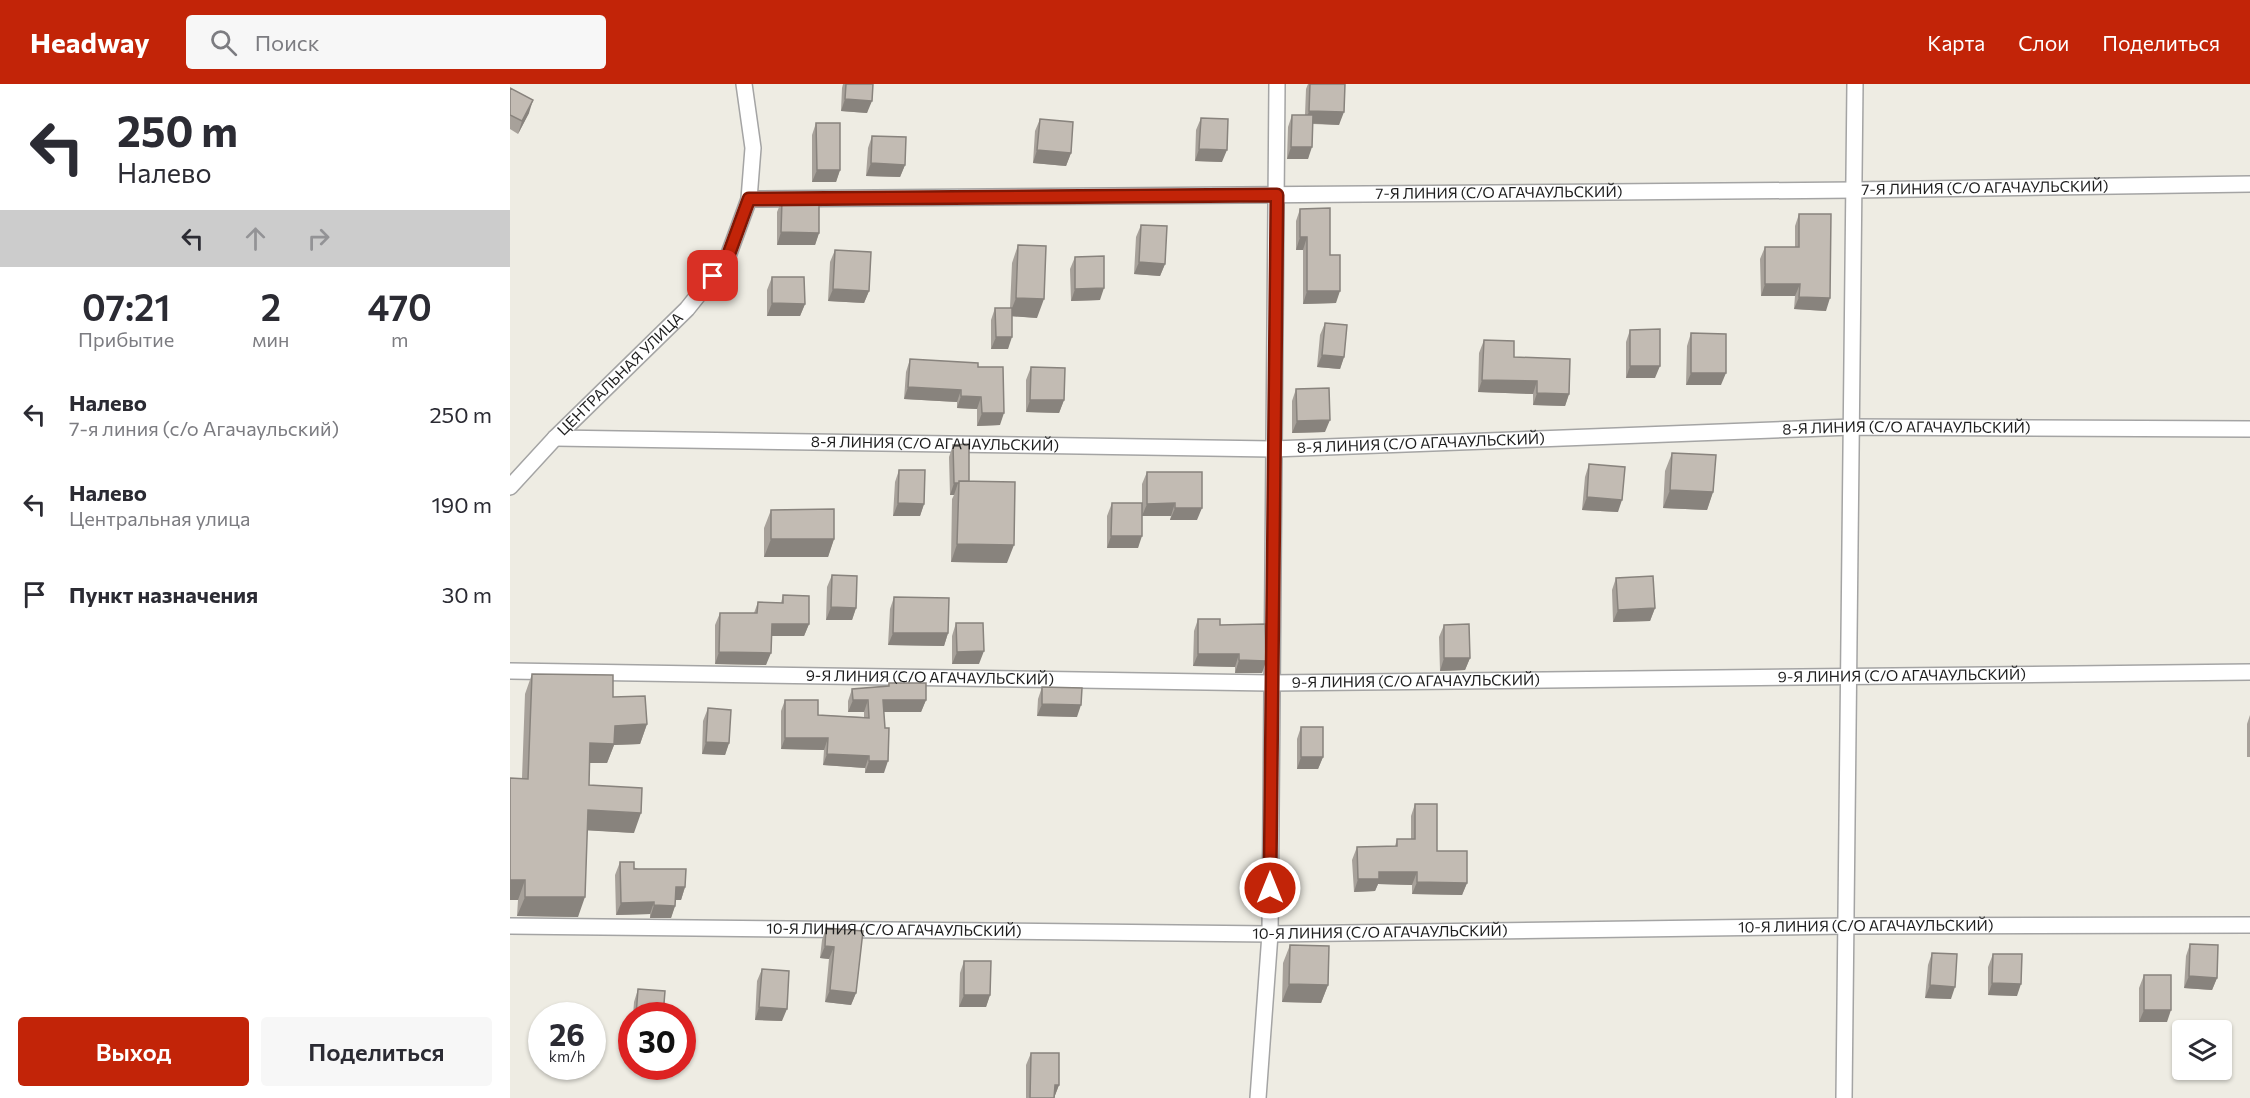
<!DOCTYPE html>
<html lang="ru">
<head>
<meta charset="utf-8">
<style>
  body { margin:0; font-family:Commissioner,sans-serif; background:#f7f7f7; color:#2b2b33; height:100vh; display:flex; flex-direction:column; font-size:22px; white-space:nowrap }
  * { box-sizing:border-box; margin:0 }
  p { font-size:20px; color:#7c7c81 }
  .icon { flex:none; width:33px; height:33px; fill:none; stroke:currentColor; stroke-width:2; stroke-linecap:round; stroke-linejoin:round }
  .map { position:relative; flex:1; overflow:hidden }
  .drawer { display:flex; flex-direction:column; background:#fff; width:510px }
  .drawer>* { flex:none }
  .guide { background:#fff; color:#2b2b33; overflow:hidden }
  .buttons { position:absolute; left:1662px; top:936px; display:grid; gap:12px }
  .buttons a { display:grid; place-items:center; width:60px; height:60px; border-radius:6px; background:#fff; box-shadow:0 2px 4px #0004; font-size:30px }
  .speed { position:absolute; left:18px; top:918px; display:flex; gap:12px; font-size:30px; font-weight:700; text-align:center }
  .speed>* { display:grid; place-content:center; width:78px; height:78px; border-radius:50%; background:#fff; box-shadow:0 2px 4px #0004; line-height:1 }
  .speed small { font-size:15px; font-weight:400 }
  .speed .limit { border:9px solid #d22; background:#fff; color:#111 }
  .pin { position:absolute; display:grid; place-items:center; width:51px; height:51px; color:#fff; margin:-26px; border-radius:12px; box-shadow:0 3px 9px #0006 }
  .me { position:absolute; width:66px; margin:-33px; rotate:0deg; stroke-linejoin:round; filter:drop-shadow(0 0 4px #0008) }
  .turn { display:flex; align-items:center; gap:21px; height:126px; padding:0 18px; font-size:27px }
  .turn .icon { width:78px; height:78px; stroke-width:2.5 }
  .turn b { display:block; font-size:42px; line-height:51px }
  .lanes { display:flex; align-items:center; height:57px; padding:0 18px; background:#0003; justify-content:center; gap:30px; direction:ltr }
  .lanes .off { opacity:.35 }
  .eta { display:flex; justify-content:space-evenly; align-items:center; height:102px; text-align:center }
  .eta b { font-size:36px; font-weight:600; line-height:42px }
  .primary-button { display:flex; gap:12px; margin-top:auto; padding:12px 18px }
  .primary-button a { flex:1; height:69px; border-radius:6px; background:#c22408; color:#fff; font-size:24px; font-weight:600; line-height:69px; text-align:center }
  .primary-button a+a { background:#f7f7f7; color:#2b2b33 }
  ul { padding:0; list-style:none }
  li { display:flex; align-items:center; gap:18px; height:90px; padding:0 18px }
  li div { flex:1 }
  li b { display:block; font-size:22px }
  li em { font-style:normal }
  header { display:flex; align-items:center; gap:36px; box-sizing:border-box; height:84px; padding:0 30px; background:#c22408; color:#fff }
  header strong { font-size:28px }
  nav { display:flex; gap:33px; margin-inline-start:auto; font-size:21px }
  .search { width:420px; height:54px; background:#f7f7f7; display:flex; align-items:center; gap:15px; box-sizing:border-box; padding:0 21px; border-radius:6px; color:#7c7c81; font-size:22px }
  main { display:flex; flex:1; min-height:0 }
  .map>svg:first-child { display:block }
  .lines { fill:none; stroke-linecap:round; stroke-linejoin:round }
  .street-casing { stroke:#a4a4a4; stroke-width:18 }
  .street { stroke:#fff; stroke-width:15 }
  .wall { fill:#a7a19a }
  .shaded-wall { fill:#88837d }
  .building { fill:#c2bbb3; stroke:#88837d; stroke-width:1.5 }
  .route-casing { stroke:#7e1705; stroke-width:15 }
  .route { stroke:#c22408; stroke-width:10 }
  .labels { text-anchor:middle; stroke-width:5; stroke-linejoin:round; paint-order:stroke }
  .street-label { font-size:15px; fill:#1d1d1d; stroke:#fff }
</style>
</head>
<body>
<header>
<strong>Headway</strong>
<div class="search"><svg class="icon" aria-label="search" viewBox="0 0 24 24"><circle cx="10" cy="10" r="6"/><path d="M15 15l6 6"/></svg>Поиск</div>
<nav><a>Карта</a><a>Слои</a><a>Поделиться</a></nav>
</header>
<main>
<section class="drawer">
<div class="guide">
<div class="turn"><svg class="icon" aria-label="left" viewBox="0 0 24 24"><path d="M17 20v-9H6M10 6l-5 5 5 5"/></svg><div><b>250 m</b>Налево</div></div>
<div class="lanes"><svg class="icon" aria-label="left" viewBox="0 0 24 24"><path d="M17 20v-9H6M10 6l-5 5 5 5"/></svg><svg class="icon off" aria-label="ahead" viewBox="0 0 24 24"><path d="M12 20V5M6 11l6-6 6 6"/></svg><svg class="icon off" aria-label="right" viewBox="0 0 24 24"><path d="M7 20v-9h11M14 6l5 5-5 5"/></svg></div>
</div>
<div class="eta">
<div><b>07:21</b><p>Прибытие</p></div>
<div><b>2</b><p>мин</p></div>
<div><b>470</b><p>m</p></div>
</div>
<ul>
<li><svg class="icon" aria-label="left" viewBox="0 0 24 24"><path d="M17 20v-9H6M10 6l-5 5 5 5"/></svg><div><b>Налево</b><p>7-я линия (с/о Агачаульский)</p></div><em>250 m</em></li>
<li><svg class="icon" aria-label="left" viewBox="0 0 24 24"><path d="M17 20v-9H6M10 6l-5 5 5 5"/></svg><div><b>Налево</b><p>Центральная улица</p></div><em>190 m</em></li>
<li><svg class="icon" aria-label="arrive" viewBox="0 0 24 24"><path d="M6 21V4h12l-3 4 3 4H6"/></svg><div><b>Пункт назначения</b></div><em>30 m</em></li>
</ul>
<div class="primary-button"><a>Выход</a><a>Поделиться</a></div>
</section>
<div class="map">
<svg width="1740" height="1014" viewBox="0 0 1740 1014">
  <rect width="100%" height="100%" fill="#eeece3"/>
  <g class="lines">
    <!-- street casing -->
    <g class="street-casing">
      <g id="street">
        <path id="s1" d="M239,115L1345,106L1740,100"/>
        <path id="s2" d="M45,354L763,365L1342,343L1740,345"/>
        <path id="s3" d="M0,403L45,354L177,225L217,175L239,115L243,64L234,0"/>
        <path id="s4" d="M0,587L760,599L1740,588"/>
        <path id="s5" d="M0,842L760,850L1337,842L1740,841"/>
        <path d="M748,1014L760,850L767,0"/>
        <path d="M1334,1014L1345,0"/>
      </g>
    </g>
    <!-- street -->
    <use href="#street" class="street"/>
  </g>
  <!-- wall -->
  <path class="wall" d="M333,0H363L357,29L331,27L332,4Z
    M798,0H835L829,41L803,40L798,75H777L778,43L782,31H795L796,5Z
    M0,4L19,29L8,50L0,45Z
    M691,34L712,78L685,77L686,46Z
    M530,35L561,69L556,82L523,79L525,47Z
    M306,39L330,86L326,98H302V51Z
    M362,52L395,81L390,93L356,92L358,64Z
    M272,116L309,149L305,161H267V128Z
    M790,125L820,171L826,219L793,220V166H786V137Z
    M1289,130L1316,227L1284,225L1285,212H1251L1250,175L1255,163H1285V142Z
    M631,141L655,180L650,192L624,190L626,153Z
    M508,161L527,234L502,232L498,265H481V236L485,224H500L502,179Z
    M325,166L359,207L354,219L318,217L320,178Z
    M565,173L590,216L561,217L560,185Z
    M262,193L295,220L290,232H257V206Z
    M815,239L834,273L830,285L807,283L810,251Z
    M1120,246L1145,294H1116V258Z
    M1181,249L1211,301H1176L1177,262Z
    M974,256L1004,273L1059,310L1055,322L1023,321V310L968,308L969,269Z
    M400,275L468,283L490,341L467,342V325L447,324V318L394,315L396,288Z
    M521,283L554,316L549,329L516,328V296Z
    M786,305L815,348L782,349V317Z
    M443,361L459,397L497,479L441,478L442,415L444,411H440L439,373Z
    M1162,369L1203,408L1197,426L1153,424L1155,387Z
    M1079,380L1108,428L1072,426L1075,393Z
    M389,386L414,420L410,432H383L385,398Z
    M637,388L687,436H660L661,432H632L628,464H597V432L602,419H632V400Z
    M261,426L324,455L318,473H254V444Z
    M322,491L346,524L342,536H316L317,503Z
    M1106,494L1145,524L1140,537L1103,538L1102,506Z
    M273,511L299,540L294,552H262L256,581L205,580V541L210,529H244L248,518L271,519Z
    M384,513L438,549L434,562L378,561L380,525Z
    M688,535L710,541L756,577L752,589H725V583L683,582L684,547Z
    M446,539L469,580H442V552Z
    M934,541L960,574L955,586L930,587L929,553Z
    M22,590L103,613L137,640L130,660L104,661L97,679H79V701L124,749L77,746L68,833L7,832L8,816H0V694H12L15,610Z
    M379,599L416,616L411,628H374V689H355V684L313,681L314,666L271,665V627L275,616L308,631L354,633V628H338V617L342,605L377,602Z
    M532,603L567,633L527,632L528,615Z
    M198,624L219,659L215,671L192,670L193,637Z
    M1740,631V673H1737V640Z
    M791,643L813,673L808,685H787V655Z
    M905,720L927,767L957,799L952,811L902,810V801L868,800L865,807L844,808L842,776L847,763L885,762L887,755H901V732Z
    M110,778L175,803L171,816H165V822L161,834H140V830L106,831L105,791Z
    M316,844L346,909L341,921L315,918L319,875L310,874L312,856Z
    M1680,860L1707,894L1702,906L1674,904L1676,872Z
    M780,861L818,901L811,919L772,918L773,879Z
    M1422,869L1441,915L1415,914L1418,881Z
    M1483,870L1507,912L1478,911V883Z
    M454,877L480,911L476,923H449L450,889Z
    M252,885L272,937L245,936L247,897Z
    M1634,891L1657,938H1629V904Z
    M128,905L153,932H123L124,918Z
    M521,969L549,1001L544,1014H516V981Z"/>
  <!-- shaded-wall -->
  <path class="shaded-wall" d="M335,15L362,17L357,29L331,27Z
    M23,16L19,29L8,50L12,37Z
    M799,27L834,28L829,41L795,39Z
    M781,63H802L798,75H777Z
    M689,65L717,66L712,78L685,77Z
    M527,66L561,69L556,82L523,79Z
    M361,79L395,81L390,93L356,92Z
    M307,86H330L326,98H302Z
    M271,148L309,149L305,161H267Z
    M790,153H797L793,166H786Z
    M629,178L655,180L650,192L624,190Z
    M1255,200H1290L1285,212H1251Z
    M594,204L590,216L561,217L565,205Z
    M323,205L359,207L354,219L318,217Z
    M797,207H830L826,219L793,220Z
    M1289,213L1320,214L1316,227L1284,225Z
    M506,214L534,215L527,234L499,232Z
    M262,219L295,220L290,232H257Z
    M486,253H502L498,265H481Z
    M812,271L834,273L830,285L807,283Z
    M1120,282H1150L1145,294H1116Z
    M1181,289H1216L1211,301H1176Z
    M972,296L1027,297L1023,310L968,308Z
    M398,303L451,306L447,318L394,315Z
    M1027,309L1059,310L1055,322L1023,321Z
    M451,312L471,313L467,325L447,324Z
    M520,316H554L549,329L516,328Z
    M472,329H494L490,341L467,342Z
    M820,336L815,348L782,349L787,337Z
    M444,399H448L444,411H440Z
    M1160,406L1203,408L1197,426L1153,424Z
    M1077,413L1112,416L1108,428L1072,426Z
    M388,419L414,420L410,432H383Z
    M665,419L661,432H632L637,420Z
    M665,424H692L687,436H660Z
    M601,452H632L628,464H597Z
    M261,455H324L318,473H254Z
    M447,460L504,461L497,479L441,478Z
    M321,523L346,524L342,536H316Z
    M1145,524L1140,537L1103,538L1108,526Z
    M262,540H299L294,552H258Z
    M383,549H438L434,562L378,561Z
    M474,567L469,580H442L447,568Z
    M209,568L261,569L256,581L205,580Z
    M688,570H729L725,583L683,582Z
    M934,574H960L955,586L930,587Z
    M729,576L756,577L752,589H725Z
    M343,616H358L354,628H338Z
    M373,616H416L411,628H369Z
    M532,620L571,621L567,633L527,632Z
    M137,640L130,660L104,661L97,679H73L80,659L105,642Z
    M275,654H318L314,666L271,665Z
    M196,658L219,659L215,671L192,670Z
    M317,670L359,672L355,684L313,681Z
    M791,673H813L808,685H787Z
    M359,677H378L374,689H355Z
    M78,726L131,729L124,749L71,746Z
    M869,788H907L902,801L868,800L865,807L844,808L848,795Z
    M0,796H15L8,816H0Z
    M907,798L957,799L952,811L902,810Z
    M166,803H175L171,816H161Z
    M15,813H75L68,833L7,832Z
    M144,818L140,830L106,831L111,819Z
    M144,821L165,822L161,834H140Z
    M315,862L324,863L319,875L310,874Z
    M1679,892L1707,894L1702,906L1674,904Z
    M1482,899L1511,900L1507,912L1478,911Z
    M779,900L818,901L811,919L772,918Z
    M1420,901L1445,903L1441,915L1415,914Z
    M320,906L346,909L341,921L315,918Z
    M454,911H480L476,923H449Z
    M249,923L277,925L272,937L245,936Z
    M1634,926H1661L1657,938H1629Z
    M545,1001H549L544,1014H540Z"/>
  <!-- building -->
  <path class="building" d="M336,0H363L362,17L335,15Z
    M800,0H835L834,28L799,27Z
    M0,4L23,16L12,37L0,31Z
    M782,31H803L802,63H781Z
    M691,34L718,35L717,66L689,65Z
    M530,35L563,38L561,69L527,66Z
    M306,39H330V86H307Z
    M362,52L396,53L395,81L361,79Z
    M272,116H309V149L271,148Z
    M820,124V171H830V207H797V153H790V125Z
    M1289,130H1321L1320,214L1289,213L1290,200H1255V163H1289Z
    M631,141L657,142L655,180L629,178Z
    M508,161L536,162L534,215L506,214Z
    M325,166L361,168L359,207L323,205Z
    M594,172V204L565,205V173Z
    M262,193H294L295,220L262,219Z
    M485,224H502V253H486Z
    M815,239L837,241L834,273L812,271Z
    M1150,245V282H1120V246Z
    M1181,249L1216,250V289H1181Z
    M974,256L1004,257V273L1060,275L1059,310L1027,309V297L972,296Z
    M400,275L468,279V283H493L494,329H472L471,313L451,312V306L398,303Z
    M521,283L555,284L554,316H520Z
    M819,304L820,336L787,337L786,305Z
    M459,360V397H449V399H444L443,361Z
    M1162,369L1206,371L1203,408L1160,406Z
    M1079,380L1115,383L1112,416L1077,413Z
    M389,386H415L414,420L388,419Z
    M637,388H692V424H665V419L637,420Z
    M449,397L505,398L504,461L447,460Z
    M602,419H632V452H601Z
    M324,425V455H261V426Z
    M322,491L347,492L346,524L321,523Z
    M1143,492L1145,524L1108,526L1106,494Z
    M273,511L299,512V540H262L261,569L209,568L210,529H247L248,518L273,519Z
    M384,513L439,514L438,549H383Z
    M688,535H710V541L755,540L756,577L729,576V570H688Z
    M446,539H473L474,567L447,568Z
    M959,540L960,574H934V541Z
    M22,590L103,591V613L135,612L137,640L105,642L104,660L80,659L79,701L132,704L131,729L78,726L75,813H15V796H0V694L18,695Z
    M379,599H416V616H373L375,644H379L378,677H359V672L317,670L318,654H275V616H308V631L359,634L358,616H343L342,605L379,602Z
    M532,603L572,604L571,621L532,620Z
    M198,624L221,626L219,659L196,658Z
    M791,643H813V673H791Z
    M905,720H927V767H957V799L907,798V788H869V795H848L847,763L887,762V755H905Z
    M110,778H124V785H176L175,803H166L165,822L144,821V818L111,819Z
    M316,844L353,847L346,909L320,906L324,863L315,862Z
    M1680,860L1708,861L1707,894L1679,892Z
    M780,861L819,862L818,901L779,900Z
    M1422,869L1447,870L1445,903L1420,901Z
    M1483,870H1512L1511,900L1482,899Z
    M454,877H481L480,911H454Z
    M252,885L279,887L277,925L249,923Z
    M1634,891H1661V926H1634Z
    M128,905L155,907L153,932H126Z
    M521,969H549V1001H545L544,1014H520Z"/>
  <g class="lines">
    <!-- route casing -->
    <g class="route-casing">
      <path id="route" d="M203,192L217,175L239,115L767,111L760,804"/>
    </g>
    <!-- route -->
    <use href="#route" class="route"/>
  </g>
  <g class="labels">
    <!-- street labels -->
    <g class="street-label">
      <text dy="5" stroke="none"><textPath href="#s1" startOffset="1236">7-Я ЛИНИЯ (С/О АГАЧАУЛЬСКИЙ)</textPath></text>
      <text dy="5" stroke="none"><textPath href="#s1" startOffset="750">7-Я ЛИНИЯ (С/О АГАЧАУЛЬСКИЙ)</textPath></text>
      <text dy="5" stroke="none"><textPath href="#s3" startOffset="158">ЦЕНТРАЛЬНАЯ УЛИЦА</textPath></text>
      <text dy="5" stroke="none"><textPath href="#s2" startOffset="1352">8-Я ЛИНИЯ (С/О АГАЧАУЛЬСКИЙ)</textPath></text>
      <text dy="5" stroke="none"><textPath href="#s2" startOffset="380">8-Я ЛИНИЯ (С/О АГАЧАУЛЬСКИЙ)</textPath></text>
      <text dy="5" stroke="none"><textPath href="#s2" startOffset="866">8-Я ЛИНИЯ (С/О АГАЧАУЛЬСКИЙ)</textPath></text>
      <text dy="5" stroke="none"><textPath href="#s4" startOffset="1392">9-Я ЛИНИЯ (С/О АГАЧАУЛЬСКИЙ)</textPath></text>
      <text dy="5" stroke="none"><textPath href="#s4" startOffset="420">9-Я ЛИНИЯ (С/О АГАЧАУЛЬСКИЙ)</textPath></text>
      <text dy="5" stroke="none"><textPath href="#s4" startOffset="906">9-Я ЛИНИЯ (С/О АГАЧАУЛЬСКИЙ)</textPath></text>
      <text dy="5" stroke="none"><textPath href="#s5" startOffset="1356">10-Я ЛИНИЯ (С/О АГАЧАУЛЬСКИЙ)</textPath></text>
      <text dy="5" stroke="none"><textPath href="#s5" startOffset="384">10-Я ЛИНИЯ (С/О АГАЧАУЛЬСКИЙ)</textPath></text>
      <text dy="5" stroke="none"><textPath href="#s5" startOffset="870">10-Я ЛИНИЯ (С/О АГАЧАУЛЬСКИЙ)</textPath></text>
    </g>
  </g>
</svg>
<div class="buttons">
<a><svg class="icon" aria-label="layers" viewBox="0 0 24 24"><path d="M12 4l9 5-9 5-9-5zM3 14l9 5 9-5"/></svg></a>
</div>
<div class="speed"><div>26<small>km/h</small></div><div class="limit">30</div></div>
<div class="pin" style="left:203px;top:192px;background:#d93025"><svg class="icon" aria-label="arrive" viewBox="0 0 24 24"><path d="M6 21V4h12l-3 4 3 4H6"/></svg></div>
<svg class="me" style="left:760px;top:804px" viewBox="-20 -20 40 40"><circle r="17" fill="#c22408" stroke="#fff" stroke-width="3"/><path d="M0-11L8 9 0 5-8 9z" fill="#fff"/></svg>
</div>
</main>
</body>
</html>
